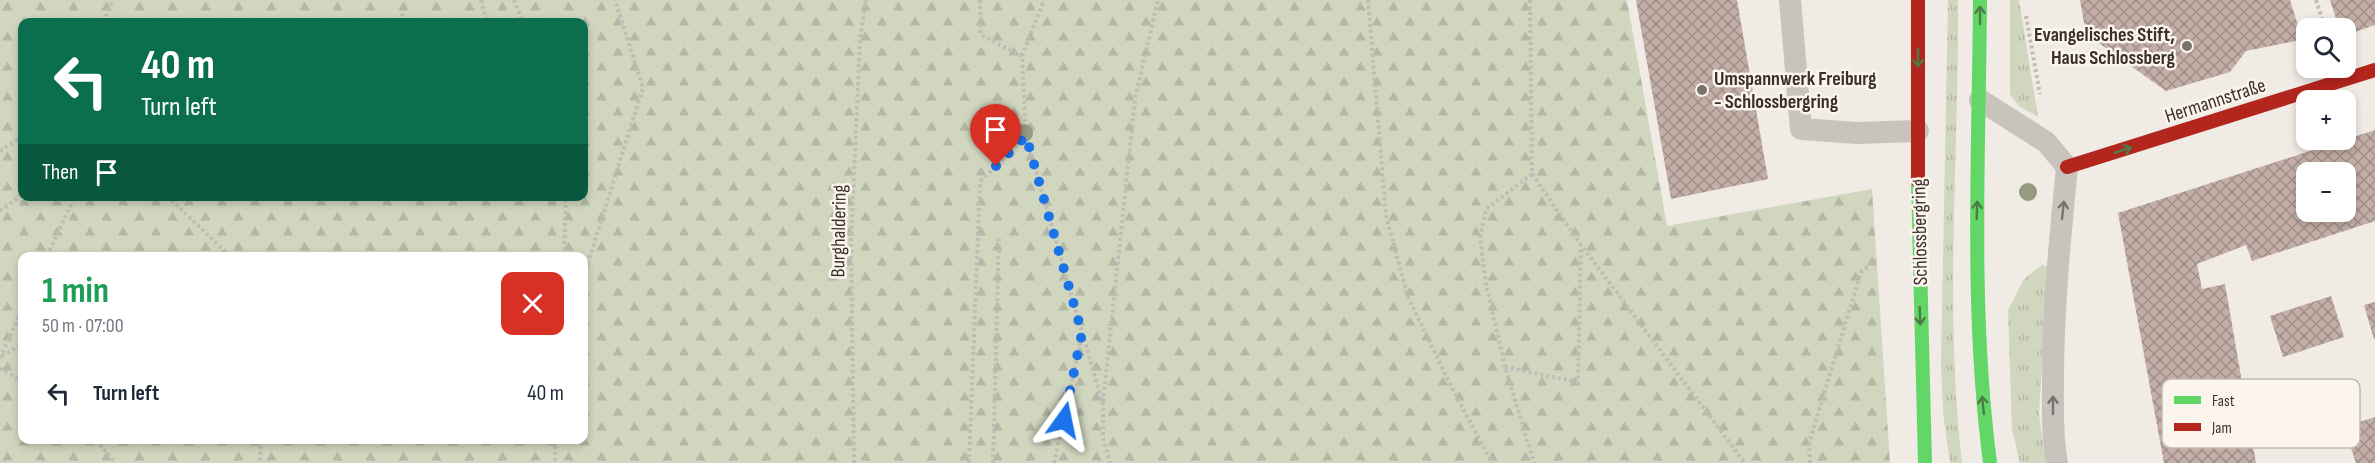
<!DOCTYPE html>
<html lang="en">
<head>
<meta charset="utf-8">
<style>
  body { margin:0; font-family:"Sofia Sans Condensed",sans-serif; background:#f6f6f7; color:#1f2937; height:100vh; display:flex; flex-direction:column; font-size:22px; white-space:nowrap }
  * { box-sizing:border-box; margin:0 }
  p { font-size:20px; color:#747a83 }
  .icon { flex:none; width:33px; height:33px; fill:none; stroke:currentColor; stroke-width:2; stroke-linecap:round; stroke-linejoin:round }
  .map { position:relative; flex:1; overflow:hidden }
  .panel { position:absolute; left:18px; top:252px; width:570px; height:192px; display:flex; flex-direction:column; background:#fff; border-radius:12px; box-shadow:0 3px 9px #0003 }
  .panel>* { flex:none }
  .banner { position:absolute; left:18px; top:18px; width:570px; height:183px; border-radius:12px; box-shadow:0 3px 9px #0003; background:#0b6e4f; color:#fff; overflow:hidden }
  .controls { position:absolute; left:2296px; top:18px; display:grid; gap:12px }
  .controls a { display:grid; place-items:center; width:60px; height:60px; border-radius:12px; background:#fff; box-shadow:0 3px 9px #0003; font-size:30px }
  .pin { position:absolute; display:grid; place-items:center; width:51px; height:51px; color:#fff; margin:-62px -26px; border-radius:50% 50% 50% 0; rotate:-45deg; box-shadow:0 0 6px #0007 }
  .pin .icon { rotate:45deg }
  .me { position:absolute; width:66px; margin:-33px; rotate:12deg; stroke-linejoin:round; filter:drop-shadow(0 0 4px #0008) }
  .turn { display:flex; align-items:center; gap:21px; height:126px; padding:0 24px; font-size:27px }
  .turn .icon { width:78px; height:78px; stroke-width:2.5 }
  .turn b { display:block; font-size:42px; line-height:51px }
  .then { display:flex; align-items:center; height:57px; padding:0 24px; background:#0003; gap:12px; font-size:22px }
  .round { display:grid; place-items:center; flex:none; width:63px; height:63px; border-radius:12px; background:#f6f6f7 }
  .headline { display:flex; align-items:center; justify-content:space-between; height:102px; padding:0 24px }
  h1 { font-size:36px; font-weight:700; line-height:45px; color:#1e9e55 }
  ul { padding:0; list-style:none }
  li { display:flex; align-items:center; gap:18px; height:78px; padding:0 24px }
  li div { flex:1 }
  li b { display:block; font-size:22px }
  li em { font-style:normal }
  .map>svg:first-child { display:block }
  .grass { fill:url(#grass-tufts) }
  .forest { fill:url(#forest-firs); fill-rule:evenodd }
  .building { fill:url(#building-cross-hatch); fill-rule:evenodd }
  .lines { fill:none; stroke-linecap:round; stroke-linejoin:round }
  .path { stroke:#c2bbb6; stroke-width:4; stroke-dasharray:3 3; stroke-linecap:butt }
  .lane { stroke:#c9c3be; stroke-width:22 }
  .fast { stroke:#63d668; stroke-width:14 }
  .jam { stroke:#b3261e; stroke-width:14 }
  .tree { fill:#959b80 }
  .oneway { stroke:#4d7b46 }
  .oneway2 { stroke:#7b726d }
  .route { stroke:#1a73e8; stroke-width:10; stroke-dasharray:0 18 }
  .poi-dot { fill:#7a716c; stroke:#fbf5ee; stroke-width:2 }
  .labels { text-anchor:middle; stroke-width:5; stroke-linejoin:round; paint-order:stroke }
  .poi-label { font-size:20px; font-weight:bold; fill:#3b302b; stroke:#fbf5ee; text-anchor:end }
  .street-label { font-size:20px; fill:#3b302b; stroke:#fbf5ee }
  .key { fill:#fbf5ee; stroke:#c1bab4; stroke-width:1.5 }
  .key-label { font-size:16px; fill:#3b302b }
</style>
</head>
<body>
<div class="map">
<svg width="2375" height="463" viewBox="0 0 2375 463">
  <defs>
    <pattern id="grass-tufts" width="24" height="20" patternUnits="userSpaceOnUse" patternTransform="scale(1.5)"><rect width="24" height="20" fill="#d1d6bf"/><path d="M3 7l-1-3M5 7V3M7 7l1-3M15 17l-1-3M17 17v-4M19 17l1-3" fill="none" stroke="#b4b8a4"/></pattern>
    <pattern id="forest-firs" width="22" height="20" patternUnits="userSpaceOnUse" patternTransform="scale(1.5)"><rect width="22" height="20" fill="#d1d6bf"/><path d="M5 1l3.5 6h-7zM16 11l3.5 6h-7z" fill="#b4b8a4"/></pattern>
    <pattern id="building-cross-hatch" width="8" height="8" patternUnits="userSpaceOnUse" patternTransform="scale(1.5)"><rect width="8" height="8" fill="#c3afa7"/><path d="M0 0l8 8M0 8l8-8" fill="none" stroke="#a08f88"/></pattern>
  </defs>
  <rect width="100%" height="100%" fill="#f0ebe5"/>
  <!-- grass -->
  <path class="grass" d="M1948,0H1958C1959,155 1944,309 1962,463H1950L1943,412L1941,363Z
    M2010,0H2019L2038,117L2019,106L2010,95Z
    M2042,265L2048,267L2039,414L2046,463H2020L2012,429L2008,310L2024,279Z"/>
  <!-- forest -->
  <path class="forest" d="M0,0H1627L1667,226L1872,189L1890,463H0ZM22,22H584V196H22ZM22,256H584V440H22Z"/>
  <!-- building -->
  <path class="building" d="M1636,0H1737L1768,179L1671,199Z
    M2080,0H2290L2301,35L2296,41L2246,51L2230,72L2166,91L2086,34Z
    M2330,0H2375V25L2346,35V28H2339Z
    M2375,130V221L2252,261L2246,245L2197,264L2202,289L2225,284L2256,463H2164L2118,213ZM2307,172H2346V212H2307Z
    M2331,296L2344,337L2283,357L2270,316Z
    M2375,302V338L2374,339L2364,305Z
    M2375,417V463H2356L2344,427Z"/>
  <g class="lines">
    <!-- path -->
    <path class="path" d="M481,0L487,22
      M514,0L523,22
      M980,0L981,35L1022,56L1026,136L1103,405V438L1110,463
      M1368,0L1386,216L1408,297L1452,388L1492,463
      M1530,0L1532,174L1581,245L1745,463
      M2316,0L2325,28
      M2026,16L2040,94
      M103,22L113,0
      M401,22L403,12
      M1022,56L1044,0
      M0,151L22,137
      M1532,174L1486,209L1480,238L1486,284L1505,367L1534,463
      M167,196L230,256
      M0,211L22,195
      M47,256L75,196
      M564,256L566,196
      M584,275L643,88L615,0
      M2,356L22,344
      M0,358L22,310
      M1505,367L1578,382L1581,246
      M0,368L22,381
      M1103,402L1135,99L1158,0
      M96,440L115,463
      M258,440L261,449L259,463
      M555,440V463
      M854,463L851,241L860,40L866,0
      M969,463L980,182L1026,136
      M993,463L999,236
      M1054,463L1082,334
      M1810,463L1809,443L1861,272L1876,260"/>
    <!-- lane -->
    <path class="lane" d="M1790,0L1801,129L1857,133L1918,131
      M1980,100L2046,142L2067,167C2060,238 2053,309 2053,380C2053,408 2052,435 2057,463"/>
    <!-- fast -->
    <path class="fast" d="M1980,0C1979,155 1970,309 1990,463
      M1918,181L1925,463"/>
    <!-- jam -->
    <path class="jam" d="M1918,0V181
      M2067,167L2375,70"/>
  </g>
  <!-- trees -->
  <g class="tree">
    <circle cx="1024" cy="133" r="9"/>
    <circle cx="2028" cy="192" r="9"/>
  </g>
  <!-- one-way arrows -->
  <defs><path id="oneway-shaft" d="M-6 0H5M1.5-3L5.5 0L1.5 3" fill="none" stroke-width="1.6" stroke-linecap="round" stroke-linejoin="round" transform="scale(1.5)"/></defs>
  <g class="oneway">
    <use href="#oneway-shaft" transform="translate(1980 15) rotate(-90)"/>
    <use href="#oneway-shaft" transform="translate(1918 58) rotate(90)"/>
    <use href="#oneway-shaft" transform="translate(2123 150) rotate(-18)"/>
    <use href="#oneway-shaft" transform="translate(1977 210) rotate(-88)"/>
    <use href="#oneway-shaft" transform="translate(1920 316) rotate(88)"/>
    <use href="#oneway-shaft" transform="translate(1983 405) rotate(-96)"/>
  </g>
  <g class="oneway2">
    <use href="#oneway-shaft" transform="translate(2063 210) rotate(-84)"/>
    <use href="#oneway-shaft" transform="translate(2053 405) rotate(-90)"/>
  </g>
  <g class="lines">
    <!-- route -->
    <path class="route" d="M996,166L1026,136L1082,333L1064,420"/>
  </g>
  <!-- markers -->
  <g class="poi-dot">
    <circle cx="2187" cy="46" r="6"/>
    <circle cx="1702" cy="90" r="6"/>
  </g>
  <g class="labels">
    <!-- poi labels -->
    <g class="poi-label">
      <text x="2175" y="41">Evangelisches Stift,<tspan x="2175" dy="23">Haus Schlossberg</tspan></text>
      <text x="1714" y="85" text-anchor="start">Umspannwerk Freiburg<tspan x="1714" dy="23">- Schlossbergring</tspan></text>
    </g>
    <!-- street labels -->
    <g class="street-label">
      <text transform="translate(2215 100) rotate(-18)" y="7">Hermannstraße</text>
      <text transform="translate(838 231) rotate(-89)" y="7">Burghaldering</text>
      <text transform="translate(1919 232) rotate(-91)" y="7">Schlossbergring</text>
    </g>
  </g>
  <!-- legend -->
  <rect x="2162" y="379" width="198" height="69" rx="9" class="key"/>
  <rect x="2174" y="396" width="27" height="8" fill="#63d668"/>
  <rect x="2174" y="423" width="27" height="8" fill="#b3261e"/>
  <g class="key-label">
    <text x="2212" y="406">Fast</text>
    <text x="2212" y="433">Jam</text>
  </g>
</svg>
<div class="controls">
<a><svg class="icon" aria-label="search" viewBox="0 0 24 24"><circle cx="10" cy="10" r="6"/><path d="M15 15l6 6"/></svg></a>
<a>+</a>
<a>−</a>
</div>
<div class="pin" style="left:996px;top:166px;background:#d93025"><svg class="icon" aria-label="arrive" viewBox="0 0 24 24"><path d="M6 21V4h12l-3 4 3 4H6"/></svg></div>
<svg class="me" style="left:1064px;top:420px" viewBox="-20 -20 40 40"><path d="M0-17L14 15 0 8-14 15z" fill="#1a73e8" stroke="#fff" stroke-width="4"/></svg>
<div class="banner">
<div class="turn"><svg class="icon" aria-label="left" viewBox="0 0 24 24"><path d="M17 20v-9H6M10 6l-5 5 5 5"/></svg><div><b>40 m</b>Turn left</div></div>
<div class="then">Then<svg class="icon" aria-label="arrive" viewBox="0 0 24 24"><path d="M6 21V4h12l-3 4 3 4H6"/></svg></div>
</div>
<section class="panel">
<div class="headline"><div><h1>1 min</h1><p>50 m · 07:00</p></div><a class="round" style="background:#d93025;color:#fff"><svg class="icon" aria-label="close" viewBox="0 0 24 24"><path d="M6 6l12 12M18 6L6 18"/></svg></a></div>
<ul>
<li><svg class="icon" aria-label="left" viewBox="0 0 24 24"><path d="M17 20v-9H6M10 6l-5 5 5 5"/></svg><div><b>Turn left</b></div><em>40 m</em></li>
</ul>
</section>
</div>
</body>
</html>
